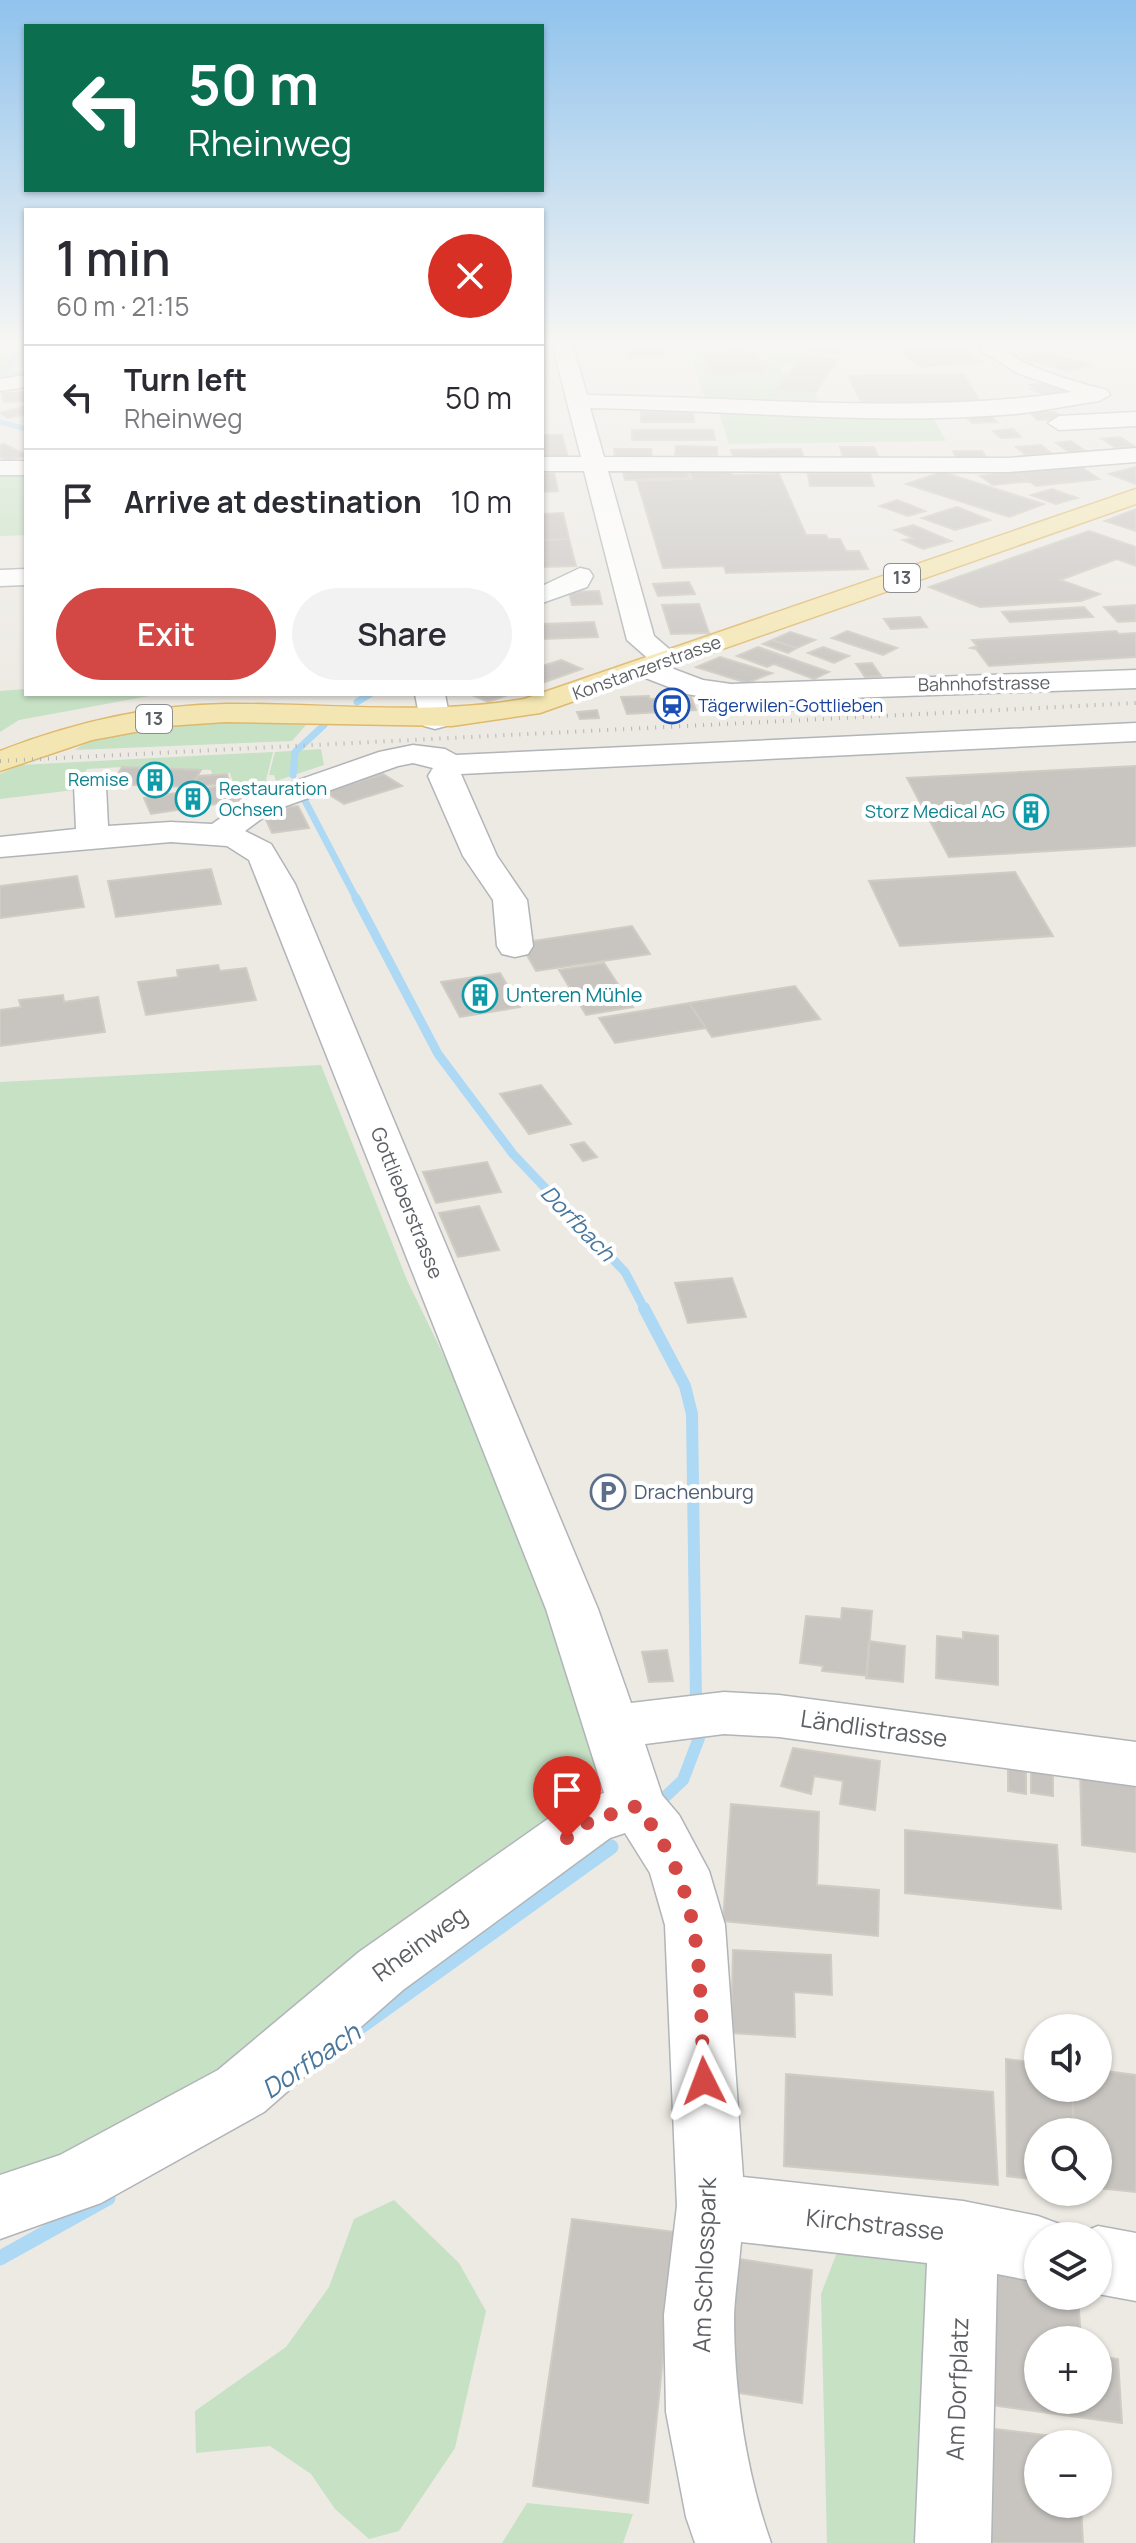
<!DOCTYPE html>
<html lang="en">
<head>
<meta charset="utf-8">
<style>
  body { margin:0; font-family:Manrope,sans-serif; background:#f2f2f3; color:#2b2b33; height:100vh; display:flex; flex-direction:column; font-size:30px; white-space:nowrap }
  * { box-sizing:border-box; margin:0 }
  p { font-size:26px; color:#7c7c81 }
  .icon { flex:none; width:44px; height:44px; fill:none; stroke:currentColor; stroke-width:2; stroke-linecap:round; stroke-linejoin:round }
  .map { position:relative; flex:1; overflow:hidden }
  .side { position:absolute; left:24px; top:208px; width:520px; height:488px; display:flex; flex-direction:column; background:#fff; border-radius:0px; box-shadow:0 2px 6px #0004 }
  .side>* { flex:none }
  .top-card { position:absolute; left:24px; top:24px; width:520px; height:168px; border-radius:0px; box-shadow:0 2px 6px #0004; background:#0b6e4f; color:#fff; overflow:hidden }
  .controls { position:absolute; left:1024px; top:2014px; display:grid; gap:16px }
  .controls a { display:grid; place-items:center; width:88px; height:88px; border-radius:50%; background:#fff; box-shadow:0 2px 6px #0004; font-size:40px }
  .pin { position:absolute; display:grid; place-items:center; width:68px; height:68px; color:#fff; margin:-82px -34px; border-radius:50% 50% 50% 0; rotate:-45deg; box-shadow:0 0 8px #0007 }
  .pin .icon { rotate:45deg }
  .me { position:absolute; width:88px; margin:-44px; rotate:357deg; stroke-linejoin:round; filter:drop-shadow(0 0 6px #0008) }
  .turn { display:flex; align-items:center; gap:28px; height:168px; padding:0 32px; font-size:36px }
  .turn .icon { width:104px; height:104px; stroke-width:2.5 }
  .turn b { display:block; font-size:56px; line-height:68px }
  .round { display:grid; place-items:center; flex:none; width:84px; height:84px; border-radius:42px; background:#f2f2f3 }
  .overview { display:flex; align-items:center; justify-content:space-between; height:136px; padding:0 32px }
  h1 { font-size:48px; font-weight:600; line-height:60px }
  .cta { display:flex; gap:16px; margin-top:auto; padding:16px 32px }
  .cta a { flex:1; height:92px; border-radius:48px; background:#d34744; color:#fff; font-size:32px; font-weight:600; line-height:92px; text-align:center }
  .cta a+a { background:#f2f2f3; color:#2b2b33 }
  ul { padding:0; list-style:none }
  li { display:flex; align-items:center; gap:24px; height:104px; padding:0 32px; border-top:2px solid #e1e1e2 }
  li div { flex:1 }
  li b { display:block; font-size:30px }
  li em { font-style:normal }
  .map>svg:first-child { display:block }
  .green { fill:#c6e1c4 }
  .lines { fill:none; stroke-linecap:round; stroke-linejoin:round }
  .stream-far4 { stroke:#add9f4; stroke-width:5 }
  .stream-far3 { stroke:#add9f4; stroke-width:7 }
  .stream-far2 { stroke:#add9f4; stroke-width:9 }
  .stream-far1 { stroke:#add9f4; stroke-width:12 }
  .stream { stroke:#add9f4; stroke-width:15 }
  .building { fill:#c8c5c1; stroke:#d1ccc3; stroke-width:2 }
  .minor-casing { stroke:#b1b4b8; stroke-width:3 }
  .major-casing { stroke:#dfb86b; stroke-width:3 }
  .minor { fill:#fff; fill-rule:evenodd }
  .major { fill:#f4e6b2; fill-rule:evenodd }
  .rail { stroke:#b2b3b3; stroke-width:4; stroke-dasharray:1 7; stroke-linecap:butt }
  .route { stroke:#d34744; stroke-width:14; stroke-dasharray:0 25.2 }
  .labels { text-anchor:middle; stroke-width:8; stroke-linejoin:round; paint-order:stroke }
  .shield { fill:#fff; stroke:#8d8f92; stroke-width:2 }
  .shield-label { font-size:18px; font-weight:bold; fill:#5c5f63 }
  .far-street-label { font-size:18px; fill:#5c5f63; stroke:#fff }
  .far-transit-label { font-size:18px; fill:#164399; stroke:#fff; text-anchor:start }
  .far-culture-label { font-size:18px; fill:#0d838f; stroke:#fff; text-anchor:end }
  .culture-label { font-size:20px; fill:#0d838f; stroke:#fff; text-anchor:start }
  .street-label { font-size:20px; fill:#5c5f63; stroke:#fff }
  .service-label { font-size:20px; fill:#4e5e75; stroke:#fff; text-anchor:start }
  .water-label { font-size:22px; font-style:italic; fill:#49769c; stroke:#fff }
  .near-street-label { font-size:24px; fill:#5c5f63; stroke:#fff }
  .near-water-label { font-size:26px; font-style:italic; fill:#49769c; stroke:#fff }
</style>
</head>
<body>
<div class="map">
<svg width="1136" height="2543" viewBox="0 0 1136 2543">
  <rect width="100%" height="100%" fill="#edeae4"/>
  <!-- green -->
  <path class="green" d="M0,343H23L19,350L26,354L12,370L26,372V381L0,385Z
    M765,343H815L806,356L801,355L794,365L783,364L781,372L788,373L777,390L816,394L820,410L706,401L690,354L713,348L715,352L703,353L712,374L765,372L761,362L767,358L764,351L735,350L732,347Z
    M716,404L930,412L946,441L729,444Z
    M0,472H26V535L0,536Z
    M26,689V694H160L19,720L0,732V691Z
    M249,722L306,725L292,741L75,750C115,721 201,724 249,722Z
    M321,749L324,765L276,781L274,775H269L275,752Z
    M273,752L266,780L271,784L268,785L233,782L230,773L212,774L211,770L122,767L87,769L74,790L0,799V774L20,765Z
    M321,1065L407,1280L589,1655L637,1806L241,2091L0,2207V1082Z
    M394,2200L459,2263L486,2311L455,2448L399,2531L369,2539L335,2509L311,2474L270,2446L196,2453L195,2411L286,2347L329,2287L354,2219Z
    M838,2250L928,2263L945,2543H827L821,2294Z
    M527,2503L633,2514L623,2543H502Z"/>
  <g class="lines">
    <!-- stream-far4 -->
    <path class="stream-far4" d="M0,372L10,364L22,343
      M0,422L26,429"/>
    <!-- stream-far3 -->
    <path class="stream-far3" d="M357,702L370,694
      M293,775L295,752L324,725
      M302,795L357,900"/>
    <!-- stream-far2 -->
    <path class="stream-far2" d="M356,898L438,1054L513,1154L625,1272L645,1310"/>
    <!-- stream-far1 -->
    <path class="stream-far1" d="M644,1308L685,1386L692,1414L696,1700
      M666,1796L683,1780L699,1738"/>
    <!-- stream -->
    <path class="stream" d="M353,2032L611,1847
      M0,2258L108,2198"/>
  </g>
  <!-- building -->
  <path class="building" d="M657,343L661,345L666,355L629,356L625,344L616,343Z
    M814,346L844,348L840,353L811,351Z
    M959,347L981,362L921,367L900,352Z
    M755,351L765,372L712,374L703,353Z
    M1045,352L1091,365L1068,371L1022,358Z
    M802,356L838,359L815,393L777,390Z
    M963,374L982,404L863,406L848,376Z
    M1050,382L1082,396L1057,400L1031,389L1036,388L1030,385Z
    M26,392V401L4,402L2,393Z
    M23,407L26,414L8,418L0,413Z
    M641,412L693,413L694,422H641Z
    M1055,412L1063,419L1038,420L1030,413Z
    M990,415L997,422L972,423L965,416Z
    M1013,429L1021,437L1001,438L993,431Z
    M632,430H713L715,440H632Z
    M542,435H562L568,458L542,459Z
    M1120,437L1134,446L1116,448L1102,439Z
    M1071,441L1084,450L1069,452L1056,443Z
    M4,444L26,455V456L7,460L0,457V445Z
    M1041,445L1051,453L1026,455L1016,447Z
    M676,446L717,447V455H675Z
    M840,447H874L879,458H843Z
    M614,449H651L652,458L615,459Z
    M801,449L804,458L734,459L731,450Z
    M953,451H982L986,457L956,458Z
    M1077,464L1099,479L1036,486L1015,471Z
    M1136,467V484L1109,474Z
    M622,468H686L689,478L625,480Z
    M730,469L732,475L779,474L806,535H826L828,539H840L846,551H859L868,569L726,573L724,566L663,568L637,481L692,479L689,471Z
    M942,472L1044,504L1009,517L906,484Z
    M1016,472L1029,481L993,485L980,476Z
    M542,473H554L558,491L542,492Z
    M808,474H870L874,486H810Z
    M1052,489L1077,498L1056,504L1031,495Z
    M897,500L925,511L908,516L880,506Z
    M957,507L990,520L955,530L922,518Z
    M1136,509V531L1105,521Z
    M563,513L569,539L542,540V514Z
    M913,525L951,541L923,549L903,540L913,538L895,530Z
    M1089,531L1136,547V566L1117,559L1060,580L1100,594L1081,601L980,607L929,587Z
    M569,539L576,566L542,567V540Z
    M689,582L695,594L658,596L653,584Z
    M599,591L602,604L572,605L569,592Z
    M699,604L709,633L671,634L662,605Z
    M1136,605V621L1118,622L1104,607Z
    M1084,607L1093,617L1010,622L1002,612Z
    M920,617L927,627L891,629L884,619Z
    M594,622L598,637L542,639V624Z
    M847,631L897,648L883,655L832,638Z
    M1116,631L1119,634L1136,633V657L989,666L976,649L971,648L977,646L972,640Z
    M790,632L815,640L797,648L772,640Z
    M772,640L797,648L788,653L763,644Z
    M758,647L829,672L814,679L774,664L767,667L737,656Z
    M823,647L834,651L849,656L834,663L808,653Z
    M720,657L772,673L747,683L696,667Z
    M561,660L582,669L542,683V666Z
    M872,663L881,676L865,677L856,664Z
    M470,694H499L505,696L488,702Z
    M649,696L650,699L691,697L696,710L627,714L621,697Z
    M830,696L836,709L774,712L768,698Z
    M597,710L599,718L580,719L577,712Z
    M1136,766V846L949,857L907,778Z
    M122,767L201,770L191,787L112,784Z
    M227,774L230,783L192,787L198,776Z
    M383,774L402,786L344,804L325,792Z
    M233,784L242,800L151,814L144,798Z
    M298,806L309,828L272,833L262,811Z
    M211,869L221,904L116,917L108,881Z
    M1015,872L1053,936L900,946L869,881Z
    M77,876L84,907L0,918V886Z
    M632,926L650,954L536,971L520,943Z
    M604,963L633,1007L586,1015L559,970Z
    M218,965L220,971L246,968L256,1000L146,1015L138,982L178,977L177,970Z
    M500,973L520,1007L460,1017L441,982Z
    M795,986L820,1019L712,1037L689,1003Z
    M63,995L64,1002L98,997L105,1032L0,1046V1010L21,1007L19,1000Z
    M689,1003L706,1028L615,1043L599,1018Z
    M541,1085L571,1124L529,1134L500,1094Z
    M584,1142L597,1157L583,1161L571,1145Z
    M487,1162L501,1192L436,1203L423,1172Z
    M479,1206L499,1250L458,1257L439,1213Z
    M732,1278L746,1317L688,1323L675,1283Z
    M842,1608L872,1611L867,1676L822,1671L823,1666L800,1663L806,1616L841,1619Z
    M963,1632L998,1636V1685L936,1678L937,1636L963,1639Z
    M869,1641L905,1646L903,1682L866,1678Z
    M667,1650L673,1681L649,1682L642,1652Z
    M793,1748L880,1761L875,1810L840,1804L843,1781L814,1776L811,1794L781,1786Z
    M1008,1768L1026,1771V1794L1008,1791Z
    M1080,1770L1136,1777V1852L1082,1845Z
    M1031,1771L1053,1774V1796L1031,1793Z
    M731,1804L819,1812L817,1885L879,1890L878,1936L723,1921Z
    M905,1830L1057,1845L1061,1909L905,1893Z
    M733,1950L831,1955L832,1995L794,1992L795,2037L731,2033Z
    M1006,2059L1038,2063V2088H1072L1074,2132H1038V2180L1007,2176Z
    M1098,2070L1136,2075V2192L1098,2188V2132H1074L1072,2088H1098Z
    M786,2074L993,2092L998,2185L784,2166Z
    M572,2219L676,2232L648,2503L533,2486Z
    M733,2258L812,2270L802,2403L720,2390Z
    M968,2261L1038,2270V2296H1078L1081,2340H1038V2400H1098V2356L1118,2359L1122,2423L969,2402Z
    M970,2426L1077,2439V2444H1038V2504H1081L1083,2543H973Z"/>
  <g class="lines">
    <!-- minor casing -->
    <g class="minor-casing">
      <path id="minor" d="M552,343H572L587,395C748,397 911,415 1072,392L1017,373L982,351L980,343H1000C1014,366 1080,383 1107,390L1110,395L1099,401C1071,405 1043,411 1015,414C874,426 731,410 590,408L604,457L1008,458L1136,448V462L1008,472L608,471L654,636L682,660L678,666L671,668L703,680L731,684L1136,670V688L731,702L687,694L635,674L631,668L635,662L651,661L627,640L584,471H542V457H581Z
        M26,375V387L0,391V379Z
        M1136,412V426L1059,430L1048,423L1059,416Z
        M0,461H26V475H0Z
        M580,568L589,570L593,576L587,587L542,603V586Z
        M26,569V585L0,586V570Z
        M415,694H445L450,720L446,726L435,729L424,726L420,720Z
        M1136,723V741L461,774L497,856L527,900L533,946L528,954L515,957L502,954L497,946L493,900L463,856L428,776L433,768L413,763L398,766L272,811L245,831L271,844L295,884L598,1609L631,1703L724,1692L779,1695L1136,1742V1786L779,1737L724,1734L645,1744L662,1795L679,1815L709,1871L725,1925L743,2177L963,2201L1038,2216L1062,2225L1067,2236H1038V2282L997,2274L991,2543H915L927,2263L741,2242C739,2266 735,2292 734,2316C734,2392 746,2472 771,2543H695L686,2517L666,2412L664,2315L677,2206L665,1925L650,1873L625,1833L610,1838L403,1990L264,2112L101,2203L0,2239V2175L60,2155L218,2070L359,1952L569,1804L604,1793L546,1609L249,860L227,846L171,842L0,857V837L76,829L74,786L79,779L90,777L101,779L106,786L108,826L171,822L212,824L250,797L379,752L413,745L445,749L456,755Z
        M1098,2226L1136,2233V2301L1098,2294V2236H1074Z"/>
    </g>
    <!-- major casing -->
    <g class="major-casing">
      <path id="major" d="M1136,489V504L540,713L452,726L225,722L167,726L92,740L0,771V751C72,723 149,705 226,704C326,703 424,716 524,699Z"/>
    </g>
    <!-- minor -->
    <use href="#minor" class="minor"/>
    <!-- major -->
    <use href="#major" class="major"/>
    <!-- rail -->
    <path class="rail" d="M0,761L1136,703"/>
  </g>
  <!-- sky -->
  <linearGradient id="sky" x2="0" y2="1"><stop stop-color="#90c3ed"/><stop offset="0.49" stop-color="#f7f6f3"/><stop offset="1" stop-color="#f7f6f3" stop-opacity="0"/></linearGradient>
  <rect width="1136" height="699" fill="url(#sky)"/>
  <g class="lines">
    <!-- route -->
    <path class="route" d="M567,1838L590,1821L637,1806C708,1892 698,1976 704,2081"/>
  </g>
  <!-- icons -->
  <defs>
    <g id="station-ring" transform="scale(1.8)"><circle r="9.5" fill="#fff" stroke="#1a4fb4" stroke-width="1.5"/><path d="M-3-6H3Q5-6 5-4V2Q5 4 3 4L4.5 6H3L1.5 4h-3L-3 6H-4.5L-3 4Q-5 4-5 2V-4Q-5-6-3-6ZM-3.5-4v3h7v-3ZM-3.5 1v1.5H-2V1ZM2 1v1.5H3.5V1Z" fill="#1a4fb4"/></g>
    <g id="building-ring" transform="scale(1.8)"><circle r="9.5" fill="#fff" stroke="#0f9aa8" stroke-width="1.5"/><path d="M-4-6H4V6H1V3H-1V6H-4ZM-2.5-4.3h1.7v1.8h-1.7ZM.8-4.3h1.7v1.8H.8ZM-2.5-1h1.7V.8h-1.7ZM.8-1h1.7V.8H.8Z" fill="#0f9aa8"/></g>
    <g id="parking-ring" transform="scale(1.8)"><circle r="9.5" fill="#fff" stroke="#5c6f8a" stroke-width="1.5"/><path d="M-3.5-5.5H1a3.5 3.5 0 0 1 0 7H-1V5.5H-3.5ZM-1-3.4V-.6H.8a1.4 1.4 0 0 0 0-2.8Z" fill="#5c6f8a"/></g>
  </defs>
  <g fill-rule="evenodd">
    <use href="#station-ring" x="672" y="706"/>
    <use href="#building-ring" x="155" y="780"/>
    <use href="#building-ring" x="193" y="799"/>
    <use href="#building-ring" x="1031" y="812"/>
    <use href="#building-ring" x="480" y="995"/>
    <use href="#parking-ring" x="608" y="1492"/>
  </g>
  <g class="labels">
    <!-- shield labels -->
    <g class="shield">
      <rect x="884" y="564" width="36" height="28" rx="6"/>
      <rect x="136" y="705" width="36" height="28" rx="6"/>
    </g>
    <g class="shield-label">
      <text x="902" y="584">13</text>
      <text x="154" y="725">13</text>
    </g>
    <!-- far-street labels -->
    <g class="far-street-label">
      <text transform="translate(647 668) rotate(-20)" y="6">Konstanzerstrasse</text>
      <text transform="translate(984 684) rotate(-1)" y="6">Bahnhofstrasse</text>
    </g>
    <!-- far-transit labels -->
    <g class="far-transit-label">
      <text x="698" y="712">Tägerwilen-Gottlieben</text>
    </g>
    <!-- far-culture labels -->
    <g class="far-culture-label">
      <text x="129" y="786">Remise</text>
      <text x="219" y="795" text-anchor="start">Restauration<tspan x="219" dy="21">Ochsen</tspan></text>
      <text x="1005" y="818">Storz Medical AG</text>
    </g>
    <!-- culture labels -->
    <g class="culture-label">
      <text x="506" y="1002">Unteren Mühle</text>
    </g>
    <!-- street labels -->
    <g class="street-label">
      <text transform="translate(407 1203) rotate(68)" y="7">Gottlieberstrasse</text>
    </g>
    <!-- service labels -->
    <g class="service-label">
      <text x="634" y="1499">Drachenburg</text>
    </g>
    <!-- water labels -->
    <g class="water-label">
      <text transform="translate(578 1223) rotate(46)" y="8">Dorfbach</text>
    </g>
    <!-- near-street labels -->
    <g class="near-street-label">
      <text transform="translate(874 1729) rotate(8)" y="8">Ländlistrasse</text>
      <text transform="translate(420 1944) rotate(-36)" y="8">Rheinweg</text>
      <text transform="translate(875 2225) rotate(6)" y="8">Kirchstrasse</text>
      <text transform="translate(705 2265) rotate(-88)" y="8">Am Schlosspark</text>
      <text transform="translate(958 2389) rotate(-88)" y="8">Am Dorfplatz</text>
    </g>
    <!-- near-water labels -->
    <g class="near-water-label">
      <text transform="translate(311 2061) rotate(-34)" y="9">Dorfbach</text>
    </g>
  </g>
</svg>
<div class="controls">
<a><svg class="icon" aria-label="sound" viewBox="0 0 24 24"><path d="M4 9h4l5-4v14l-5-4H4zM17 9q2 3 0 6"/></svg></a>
<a><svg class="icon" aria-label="search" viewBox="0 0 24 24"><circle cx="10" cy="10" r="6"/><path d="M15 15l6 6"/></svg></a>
<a><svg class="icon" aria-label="layers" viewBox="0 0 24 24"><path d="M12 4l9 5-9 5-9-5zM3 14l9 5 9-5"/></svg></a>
<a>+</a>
<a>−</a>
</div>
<div class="pin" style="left:567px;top:1838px;background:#d93025"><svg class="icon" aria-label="arrive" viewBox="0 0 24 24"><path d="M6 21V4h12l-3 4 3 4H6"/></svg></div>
<svg class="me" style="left:704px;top:2081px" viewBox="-20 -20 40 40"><path d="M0-17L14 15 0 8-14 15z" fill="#d34744" stroke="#fff" stroke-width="4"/></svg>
<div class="top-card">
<div class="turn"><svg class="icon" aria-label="left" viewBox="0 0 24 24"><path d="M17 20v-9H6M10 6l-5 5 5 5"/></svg><div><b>50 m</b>Rheinweg</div></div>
</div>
<section class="side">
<div class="overview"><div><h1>1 min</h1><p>60 m · 21:15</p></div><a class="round" style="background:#d93025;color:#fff"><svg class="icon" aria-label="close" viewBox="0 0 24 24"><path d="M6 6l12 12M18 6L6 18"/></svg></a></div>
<ul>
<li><svg class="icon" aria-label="left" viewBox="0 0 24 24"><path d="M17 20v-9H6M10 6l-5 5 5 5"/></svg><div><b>Turn left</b><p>Rheinweg</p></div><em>50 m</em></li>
<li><svg class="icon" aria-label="arrive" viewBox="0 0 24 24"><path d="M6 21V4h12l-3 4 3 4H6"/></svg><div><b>Arrive at destination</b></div><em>10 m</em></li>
</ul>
<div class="cta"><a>Exit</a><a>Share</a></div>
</section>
</div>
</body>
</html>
